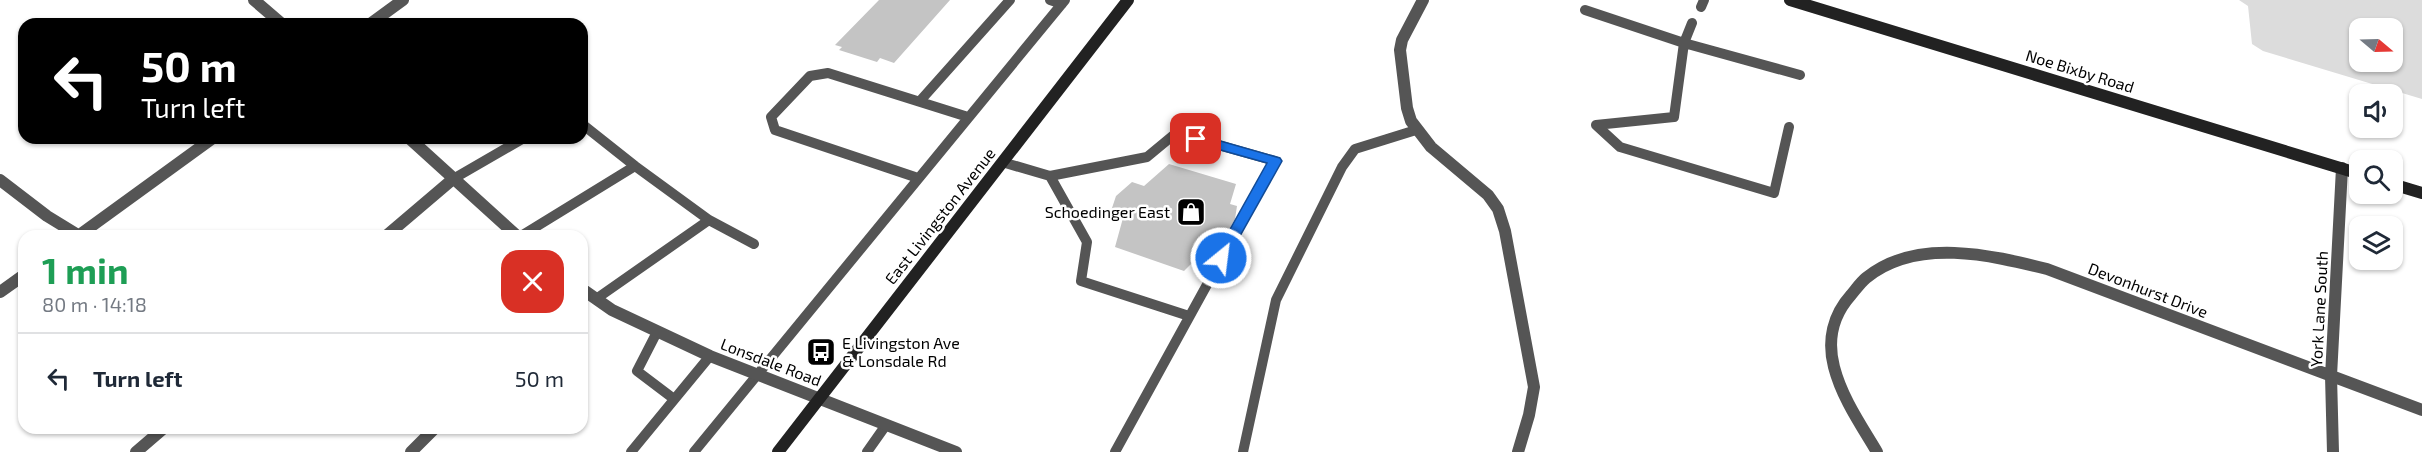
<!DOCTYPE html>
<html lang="en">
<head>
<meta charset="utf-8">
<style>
  body { margin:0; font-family:"Exo 2",sans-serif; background:#f6f6f7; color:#1f2937; height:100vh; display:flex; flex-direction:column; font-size:22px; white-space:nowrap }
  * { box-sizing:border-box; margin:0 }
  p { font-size:20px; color:#747a83 }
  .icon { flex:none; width:33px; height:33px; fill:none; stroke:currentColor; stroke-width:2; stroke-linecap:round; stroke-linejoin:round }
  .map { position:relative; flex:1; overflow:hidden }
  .drawer { position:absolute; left:18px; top:230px; width:570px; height:204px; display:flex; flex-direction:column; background:#fff; border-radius:18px; box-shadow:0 2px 4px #0004 }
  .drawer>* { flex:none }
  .top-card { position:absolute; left:18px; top:18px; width:570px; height:126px; border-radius:18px; box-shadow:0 2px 4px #0004; background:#000; color:#fff; overflow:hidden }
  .needle { width:39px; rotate:109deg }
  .tools { position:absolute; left:2349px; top:18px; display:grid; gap:12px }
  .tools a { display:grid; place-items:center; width:54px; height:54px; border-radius:12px; background:#fff; box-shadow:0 2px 4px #0004; font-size:30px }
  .pin { position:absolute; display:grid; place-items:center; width:51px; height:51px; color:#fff; margin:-26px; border-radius:12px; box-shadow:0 3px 9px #0006 }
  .me { position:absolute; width:66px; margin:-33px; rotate:29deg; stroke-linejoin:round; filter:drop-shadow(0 0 4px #0008) }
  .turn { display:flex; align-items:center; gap:21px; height:126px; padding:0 24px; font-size:27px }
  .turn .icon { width:78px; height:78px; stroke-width:2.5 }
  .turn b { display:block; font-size:42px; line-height:51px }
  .round { display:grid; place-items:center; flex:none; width:63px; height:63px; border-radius:18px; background:#f6f6f7 }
  .headline { display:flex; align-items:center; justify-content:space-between; height:102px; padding:0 24px }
  h1 { font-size:36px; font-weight:700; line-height:45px; color:#1e9e55 }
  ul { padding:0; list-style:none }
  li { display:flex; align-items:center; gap:18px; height:90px; padding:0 24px; border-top:2px solid #e0e1e3 }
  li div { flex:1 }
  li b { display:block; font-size:22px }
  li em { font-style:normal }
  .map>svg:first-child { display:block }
  .green { fill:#dcdcdc; fill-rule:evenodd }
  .building { fill:#c4c4c4 }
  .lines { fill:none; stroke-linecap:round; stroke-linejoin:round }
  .lane { stroke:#555; stroke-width:10 }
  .street { stroke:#555; stroke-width:12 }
  .secondary { stroke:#222; stroke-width:12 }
  .route { fill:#1a73e8; stroke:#114b97; stroke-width:1.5 }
  .labels { text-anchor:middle; stroke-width:5; stroke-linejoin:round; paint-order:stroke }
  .street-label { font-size:16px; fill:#000; stroke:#fff }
  .poi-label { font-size:16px; fill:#000; stroke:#fff; text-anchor:end }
</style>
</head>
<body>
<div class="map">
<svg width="2422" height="452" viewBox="0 0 2422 452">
  <rect width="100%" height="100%" fill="#fff"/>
  <!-- green -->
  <path class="green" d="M2239,0H2422V99L2263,51L2252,44L2248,6ZM2360,28H2392V62H2360Z"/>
  <!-- building -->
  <path class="building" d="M879,0H950L894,63L880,58L877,62L839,50L842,47L835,45Z
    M1169,164L1236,184L1230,204L1237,206L1235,219L1222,242L1207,257L1200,255L1184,271L1115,247L1123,218L1110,214L1116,196L1132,182L1144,186Z"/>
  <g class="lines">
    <!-- lane -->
    <path class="lane" d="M1050,0L1062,4
      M1701,7L1704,0
      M1585,10L1684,43L1800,75
      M920,101L1010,0
      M582,124L635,166
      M1596,125L1620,147L1774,193L1789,127
      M1596,125L1674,117L1684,43L1692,23
      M1002,162L1050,176L1147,157L1176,133L1275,161L1115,452
      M1050,176L1087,242L1081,281L1189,316
      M918,178L775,130L771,117L810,76L828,73L968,117
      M453,179L524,138
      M521,236L635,166L709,220L754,244
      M596,299L709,220
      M657,332L637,371L674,399
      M631,452L710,356
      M694,452L1065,0
      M867,452L886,425
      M1243,452L1276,300L1342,167L1355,149L1416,130"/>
    <!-- street -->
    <path class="street" d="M254,0L282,24
      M1423,0L1402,40L1400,50L1407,108L1411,121L1431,147L1488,195L1498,209L1505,231L1534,387L1529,415L1518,452
      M370,24L403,0
      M409,138L517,236
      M0,180L47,216L78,235
      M78,236L213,138
      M386,236L453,179
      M582,289L612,310L710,356L956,452
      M0,292L24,275
      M136,452L164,428
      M411,452L435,428
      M1877,452C1861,425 1842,398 1834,367C1827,340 1833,315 1851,295C1856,289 1861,282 1866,278C1916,237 1991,255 2047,269L2422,410
      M2333,452L2331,376L2342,168"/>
    <!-- secondary -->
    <path class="secondary" d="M1790,0L2360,174
      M2392,184L2422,193
      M778,452L1128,0"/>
  </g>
  <!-- route -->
  <path class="route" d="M1196,134L1280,158L1282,161L1226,261L1221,263L1214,258L1267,163L1192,142L1190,139Z"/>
  <!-- icons -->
  <defs>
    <g id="shop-square" transform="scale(1.5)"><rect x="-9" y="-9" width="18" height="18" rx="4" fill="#000" stroke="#fff"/><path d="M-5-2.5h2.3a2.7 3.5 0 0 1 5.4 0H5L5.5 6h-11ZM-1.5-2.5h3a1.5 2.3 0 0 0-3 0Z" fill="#fff"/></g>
    <g id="bus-square" transform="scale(1.5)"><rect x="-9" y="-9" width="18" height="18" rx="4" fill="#000" stroke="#fff"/><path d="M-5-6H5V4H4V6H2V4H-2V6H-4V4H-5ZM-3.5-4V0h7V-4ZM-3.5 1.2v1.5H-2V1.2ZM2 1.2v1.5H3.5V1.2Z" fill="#fff"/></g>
  </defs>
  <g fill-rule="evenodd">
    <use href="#shop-square" x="1191" y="212"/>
    <use href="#bus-square" x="821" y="352"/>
  </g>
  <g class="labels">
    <!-- street labels -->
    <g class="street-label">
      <text transform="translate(2080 71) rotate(17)" y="6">Noe Bixby Road</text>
      <text transform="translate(940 216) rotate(-52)" y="6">East Livingston Avenue</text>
      <text transform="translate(2148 290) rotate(21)" y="6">Devonhurst Drive</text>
      <text transform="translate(2319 309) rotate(-87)" y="6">York Lane South</text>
      <text transform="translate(771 362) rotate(21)" y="6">Lonsdale Road</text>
    </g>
    <!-- poi labels -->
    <g class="poi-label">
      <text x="1170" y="218">Schoedinger East</text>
      <text x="842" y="349" text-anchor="start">E Livingston Ave<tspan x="842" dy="18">&amp; Lonsdale Rd</tspan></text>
    </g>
  </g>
</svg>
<div class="tools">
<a><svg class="needle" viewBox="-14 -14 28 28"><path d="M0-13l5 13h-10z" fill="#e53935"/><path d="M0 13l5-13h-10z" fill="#747a83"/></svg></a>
<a><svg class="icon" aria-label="sound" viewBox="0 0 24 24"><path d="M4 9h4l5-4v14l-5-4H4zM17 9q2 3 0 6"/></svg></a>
<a><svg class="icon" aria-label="search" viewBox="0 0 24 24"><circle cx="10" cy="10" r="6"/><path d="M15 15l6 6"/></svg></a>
<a><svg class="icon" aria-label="layers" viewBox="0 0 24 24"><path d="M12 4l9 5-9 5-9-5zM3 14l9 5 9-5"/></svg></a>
</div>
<div class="pin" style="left:1196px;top:139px;background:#d93025"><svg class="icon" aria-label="arrive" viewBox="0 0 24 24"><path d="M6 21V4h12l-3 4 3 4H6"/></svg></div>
<svg class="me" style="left:1221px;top:258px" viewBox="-20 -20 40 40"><circle r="17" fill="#1a73e8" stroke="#fff" stroke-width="3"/><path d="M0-11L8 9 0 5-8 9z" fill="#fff"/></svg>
<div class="top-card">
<div class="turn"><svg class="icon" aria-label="left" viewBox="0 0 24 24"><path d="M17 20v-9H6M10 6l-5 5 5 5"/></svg><div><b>50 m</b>Turn left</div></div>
</div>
<section class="drawer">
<div class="headline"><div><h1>1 min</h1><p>80 m · 14:18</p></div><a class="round" style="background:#d93025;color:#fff"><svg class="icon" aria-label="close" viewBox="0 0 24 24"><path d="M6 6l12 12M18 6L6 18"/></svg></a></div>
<ul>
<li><svg class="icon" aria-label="left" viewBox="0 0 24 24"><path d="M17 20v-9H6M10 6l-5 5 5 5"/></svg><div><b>Turn left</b></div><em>50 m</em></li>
</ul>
</section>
</div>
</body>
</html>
